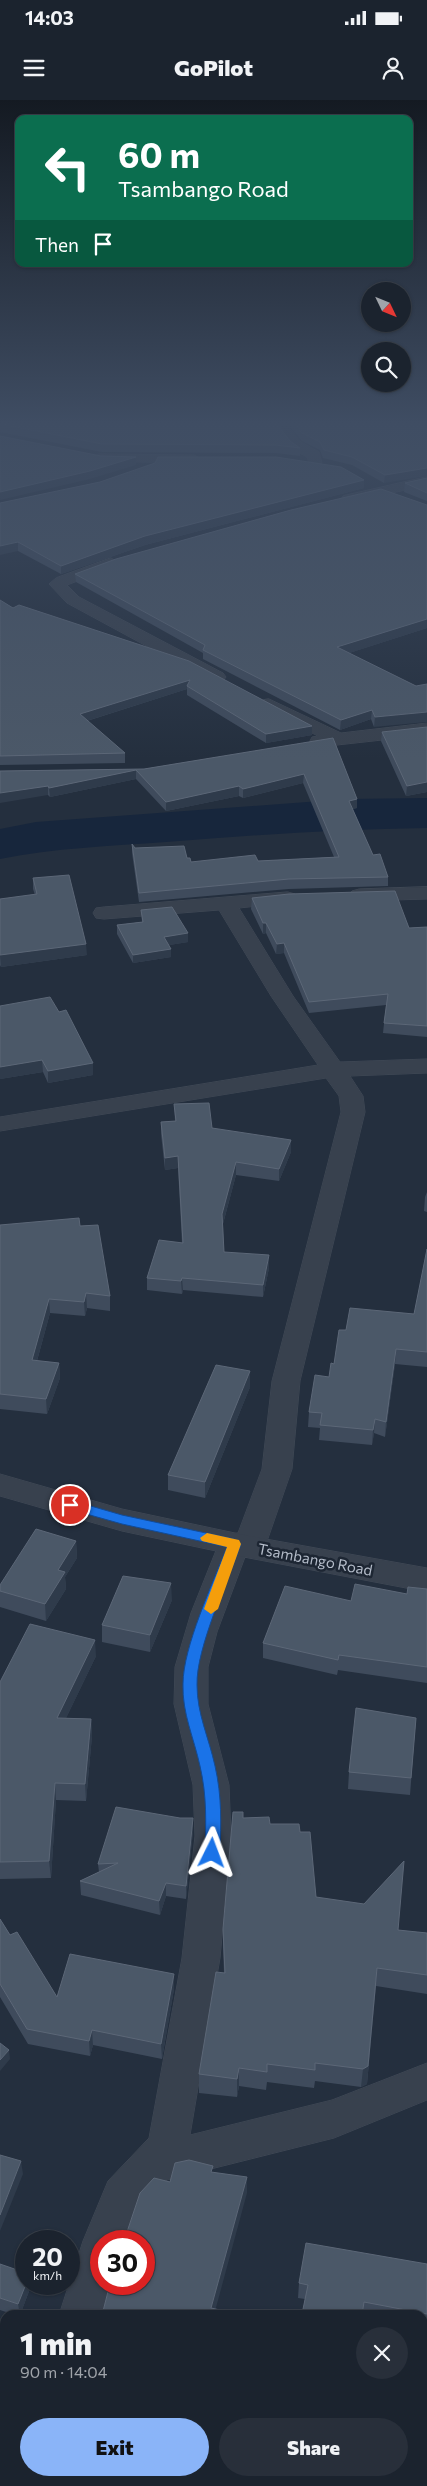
<!DOCTYPE html>
<html lang="en">
<head>
<meta charset="utf-8">
<style>
  body { margin:0; font-family:Commissioner,sans-serif; background:#282f3a; color:#f1f3f6; height:100vh; display:flex; flex-direction:column; font-size:19px; white-space:nowrap }
  * { box-sizing:border-box; margin:0 }
  p { font-size:16px; color:#a0a4aa }
  .icon { flex:none; width:28px; height:28px; fill:none; stroke:currentColor; stroke-width:2; stroke-linecap:round; stroke-linejoin:round }
  .map { position:relative; flex:1; overflow:hidden }
  .drawer { position:absolute; left:0px; top:2210px; width:428px; height:176px; display:flex; flex-direction:column; background:#1b232e; border-radius:15px 15px 0 0; box-shadow:0 1px 4px #0004,0 0 0 1px #39404a }
  .drawer>* { flex:none }
  .hud { position:absolute; left:15px; top:15px; width:398px; height:152px; border-radius:10px; box-shadow:0 1px 4px #0004,0 0 0 1px #39404a; background:#0b6e4f; color:#fff; overflow:hidden }
  .needle { width:32px; rotate:133deg }
  .fabs { position:absolute; left:361px; top:182px; display:grid; gap:10px }
  .fabs a { display:grid; place-items:center; width:50px; height:50px; border-radius:50%; background:#1b232e; box-shadow:0 1px 4px #0004,0 0 0 1px #39404a; font-size:25px }
  .speed { position:absolute; left:15px; top:2130px; display:flex; gap:10px; font-size:25px; font-weight:700; text-align:center }
  .speed>* { display:grid; place-content:center; width:65px; height:65px; border-radius:50%; background:#1b232e; box-shadow:0 1px 4px #0004,0 0 0 1px #39404a; line-height:1 }
  .speed small { font-size:12px; font-weight:400 }
  .speed .limit { border:8px solid #d22; background:#fff; color:#111 }
  .pin { position:absolute; display:grid; place-items:center; width:42px; height:42px; color:#fff; margin:-21px; border:2px solid #fff; border-radius:50%; box-shadow:0 1px 5px #0007 }
  .me { position:absolute; width:55px; margin:-28px; rotate:3deg; stroke-linejoin:round; filter:drop-shadow(0 0 4px #0008) }
  .turn { display:flex; align-items:center; gap:18px; height:105px; padding:0 20px; font-size:22px }
  .turn .icon { width:65px; height:65px; stroke-width:2.5 }
  .turn b { display:block; font-size:35px; line-height:42px }
  .then { display:flex; align-items:center; height:48px; padding:0 20px; background:#0003; gap:10px; font-size:19px }
  .round { display:grid; place-items:center; flex:none; width:52px; height:52px; border-radius:26px; background:#282f3a }
  .headline { display:flex; align-items:center; justify-content:space-between; height:85px; padding:0 20px }
  h1 { font-size:30px; font-weight:800; line-height:38px }
  .primary-button { display:flex; gap:10px; margin-top:auto; padding:10px 20px }
  .primary-button a { flex:1; height:58px; border-radius:30px; background:#8ab4f8; color:#111; font-size:20px; font-weight:800; line-height:58px; text-align:center }
  .primary-button a+a { background:#282f3a; color:#f1f3f6 }
  .status { display:flex; justify-content:space-between; align-items:center; height:35px; padding:0 25px; background:#1b232e; direction:ltr }
  .status svg { height:14px; fill:currentColor }
  header { display:flex; justify-content:space-between; align-items:center; height:65px; padding:0 20px; background:#1b232e; font-size:22px; font-weight:800 }
  .map>svg:first-child { display:block }
  .lines { fill:none; stroke-linecap:round; stroke-linejoin:round }
  .river { fill:#17263c; fill-rule:evenodd }
  .minor-casing { stroke:#414a57; stroke-width:1 }
  .tertiary-casing { stroke:#414a57; stroke-width:1 }
  .minor { fill:#38414e; fill-rule:evenodd }
  .tertiary { fill:#38414e; fill-rule:evenodd }
  .wall { fill:#3f4b5c }
  .shaded-wall { fill:#2f3b4b }
  .building { fill:#4b5868; stroke:#5c6777 }
  .route { fill:#1a73e8; stroke:#114b97 }
  .slow { fill:#f59e0b }
  .labels { text-anchor:middle; stroke-width:5; stroke-linejoin:round; paint-order:stroke }
  .street-label { font-size:15px; fill:#b4bcc9; stroke:#1d2633 }
</style>
</head>
<body>
<div class="status"><b>14:03</b><svg viewBox="0 0 49 12"><path d="M0 12V9h3v3zM5 12V6h3v6zM10 12V3h3v9zM15 12V0h3v12zM26 1h20v11H26zM47 4h2v5h-2z"/></svg></div>
<header><svg class="icon" aria-label="menu" viewBox="0 0 24 24"><path d="M4 6h16M4 12h16M4 18h16"/></svg>GoPilot<svg class="icon" aria-label="person" viewBox="0 0 24 24"><circle cx="12" cy="8" r="4"/><path d="M4 21q1-7 8-7t8 7"/></svg></header>
<div class="map">
<svg width="427" height="2386" viewBox="0 0 427 2386">
  <rect width="100%" height="100%" fill="#242f3e"/>
  <g class="lines">
    <!-- river -->
    <path class="river" d="M427,698V728C340,729 253,735 166,742C110,746 55,748 0,759V729L36,722L347,699Z"/>
    <!-- minor casing -->
    <g class="minor-casing">
      <path id="minor" d="M272,324H286L301,342L319,352L322,363L320,366H310L307,357L291,348Z
        M99,354L194,355L201,359L194,363L94,361L92,358Z
        M427,377V385L348,403L341,399L343,396Z
        M111,458L119,463L117,466L67,485L79,497L223,573L226,577L223,581H211L67,503L49,484L56,478Z
        M269,599L341,633L427,623V635L319,647L312,645L310,641L312,637L318,636L263,608L260,604L263,600Z
        M427,787V799L359,801L352,799L348,795L352,791L359,789Z
        M288,792L295,794L299,798L295,802L239,808L293,896L340,962L427,959V973L350,976L363,996L365,1012L300,1281L292,1369L265,1447L260,1455L245,1457L217,1532L208,1567V1604L229,1685L231,1736L220,1858L190,2035L332,2000L427,1963V2000L334,2038L167,2080L138,2109L125,2141H101V2184H112L103,2215H59L83,2141L108,2081L149,2038L182,1858L195,1736L193,1685L174,1604L175,1567L191,1513L219,1443L224,1435L238,1433L262,1369L272,1281L341,1012L339,996L326,978L0,1031V1017L318,965L271,896L219,810L104,819L96,818L93,813L96,808L104,807Z
        M5,2378V2381H50L49,2386H3Z"/>
    </g>
    <!-- tertiary casing -->
    <g class="tertiary-casing">
      <path id="tertiary" d="M0,1374L122,1409L249,1436L427,1468V1492L249,1458L122,1431L0,1396Z"/>
    </g>
    <!-- minor -->
    <use href="#minor" class="minor"/>
    <!-- tertiary -->
    <use href="#tertiary" class="tertiary"/>
  </g>
  <!-- wall -->
  <path class="wall" d="M0,324L290,341L300,348V356L276,353L102,352L0,332Z
    M288,324H427L384,383L352,365L323,358L320,350L302,341Z
    M427,378V401L404,392L405,383Z
    M364,388L145,445L61,474L18,451L0,403Z
    M427,405V528L349,553L416,586L374,627L371,619L340,630L203,559V553L76,482L75,474Z
    M0,500L13,508L312,635L266,643L187,595V589L87,621L125,653V663L0,665Z
    M427,627V692L406,696L381,641L382,632Z
    M333,638L357,699V708L352,709L373,755L388,777V786L289,789L139,802L132,753V744L135,748L187,758L191,762L258,761L334,757L303,683L243,698L239,696L166,711L136,679L50,697L48,695L0,671L144,669Z
    M33,778L87,855L1,867L0,865V799L35,795L33,789Z
    M252,798L409,828L427,827V937L383,933L386,905L309,913L284,853L276,854L266,833L263,834L251,809Z
    M141,810L188,842L169,845L171,857L133,863L117,834V825L142,822Z
    M0,906L59,912L93,963V975L48,983L43,972L0,979Z
    M174,1004L212,1028L291,1052L279,1081L236,1075L223,1124L224,1152L269,1168L263,1197L183,1190L182,1194L147,1190V1178L182,1143L178,1068L165,1070L161,1034V1022L175,1021Z
    M427,1092V1112L424,1111L425,1097Z
    M0,1125L80,1126L110,1196V1211L87,1208L85,1216L50,1213L37,1261L59,1263L60,1278L47,1314L0,1309Z
    M427,1149V1267L395,1264L385,1337L374,1333L372,1345L319,1340L320,1328L308,1327L309,1312L329,1277L346,1230L414,1214Z
    M250,1287L205,1398L168,1390V1375Z
    M76,1441L77,1458L65,1477L66,1489L46,1521L0,1507V1485Z
    M427,1489V1583L338,1570L337,1575L263,1558V1543L351,1501L407,1494Z
    M172,1500L150,1552L102,1542V1525Z
    M96,1556L66,1618L91,1619L92,1636L86,1701L56,1700L51,1778L0,1779V1582Z
    M416,1618L410,1695L348,1689L349,1672Z
    M243,1718L300,1732L316,1797L398,1830L427,1833V1894L376,1886L367,1984L361,1987L315,1981L314,1988L267,1982L266,1990L239,1986L237,1997L199,1993V1974L224,1873L223,1848V1829Z
    M193,1731L186,1799L166,1796L160,1815L81,1795L80,1781L99,1772L98,1764Z
    M0,1819L10,1835L57,1897L174,1889L162,1959L93,1945L90,1956L28,1944L0,1897Z
    M0,2164L31,2186L20,2215H15L0,2210Z
    M427,2164V2229L422,2228V2215H302L305,2199L298,2198L299,2183Z"/>
  <!-- shaded-wall -->
  <path class="shaded-wall" d="M136,357V365L90,379L0,400V392Z
    M427,368V376L384,383L385,375Z
    M364,380V388L145,445L61,474V466L145,436Z
    M18,442V451L0,455V446Z
    M427,519V528L337,557V547Z
    M190,580L187,586V589L80,623V614Z
    M372,610L371,619L340,630L341,620Z
    M427,612V622L374,627L375,617Z
    M312,626V635L266,643V634Z
    M136,670V679L50,697L49,688Z
    M304,674L303,683L243,698V689Z
    M427,682V692L406,696L407,686Z
    M48,686V695L0,703V693Z
    M239,686V696L166,711V702Z
    M357,699V708L348,710L349,701Z
    M263,823H266V833L263,834Z
    M188,833V842L164,846V837Z
    M284,843V853L276,854L277,844Z
    M86,844L87,855L1,867L0,855Z
    M171,849V857L133,863V855Z
    M42,960L43,972L0,979V967Z
    M93,963V975L48,983V971Z
    M291,1040V1052L279,1081V1069Z
    M178,1056V1068L165,1070V1058Z
    M236,1062V1075L222,1127V1114Z
    M269,1155V1168L263,1197V1185Z
    M182,1178L183,1190L182,1194L181,1181Z
    M86,1193L87,1208L85,1216L84,1202Z
    M49,1199L50,1213L33,1275L32,1260Z
    M396,1249L395,1264L385,1337L386,1322Z
    M59,1263L60,1278L47,1314L46,1299Z
    M250,1271V1287L205,1398V1382Z
    M375,1319L374,1333L372,1345L373,1330Z
    M76,1441L77,1458L65,1477L66,1489L46,1521L45,1504L58,1470Z
    M171,1483L172,1500L150,1552V1535Z
    M95,1540L96,1556L58,1635L57,1618Z
    M91,1619L92,1636L86,1701L85,1684Z
    M55,1683L56,1700L51,1778L49,1761Z
    M193,1718V1731L186,1799V1786Z
    M166,1783V1796L160,1815L159,1801Z
    M377,1868L367,1984L361,1987L363,1969Z
    M174,1874V1889L162,1959L161,1944Z
    M92,1930L93,1945L90,1956L89,1941Z
    M9,1950L10,1959L0,1971V1960Z
    M239,1968V1986L237,1997V1979Z
    M21,2061L23,2074L0,2131V2115Z
    M247,2077V2093L214,2215L211,2208Z
    M26,2184H31V2186L20,2215L18,2204Z"/>
  <!-- building -->
  <path class="building" d="M1,324H277L290,341L300,348L276,345L102,344Z
    M295,324H427V368L385,375L352,357L324,350L320,342L302,333Z
    M0,336L101,356L136,357L90,371L0,392Z
    M158,357H276L341,367L364,380L145,436L61,466L18,442L0,446V403L100,382L155,363Z
    M427,378V393L405,383Z
    M381,389L427,405V519L337,547L416,586L427,584V612L375,617L372,610L341,620L203,550L205,545L75,474L116,459L291,410Z
    M0,500L13,508L19,505L189,561L312,626L266,634L187,586L190,580L80,614L125,653L0,656Z
    M427,627V682L407,686L382,632Z
    M333,638L357,699L349,701L373,755L380,754L388,777L289,779L139,793L132,744L135,748L184,746L187,758H190L191,762L255,755L258,761L339,757L304,674L243,689L239,686L166,702L136,670L49,688L48,686L0,693V671L144,669Z
    M69,775L86,844L0,855V799L37,794L33,778Z
    M395,791L409,828L427,827V926L384,923L388,894L309,902L284,843L277,844L266,823H263L252,798L289,794Z
    M172,807L188,833L164,837L171,849L133,855L117,825L143,822L141,810Z
    M50,897L59,912L66,910L93,963L48,971L42,960L0,967V906Z
    M209,1003L212,1028L291,1040L279,1069L236,1062L222,1114L224,1152L269,1155L263,1185L182,1178L181,1181L147,1178L159,1140L183,1143L178,1056L165,1058L161,1022L176,1021L174,1004Z
    M79,1118L80,1126L98,1125L110,1196L86,1193L84,1202L49,1199L32,1260L59,1263L46,1299L0,1294V1125Z
    M427,1149V1252L396,1249L386,1322L375,1319L373,1330L320,1325L322,1313L309,1312L315,1275L329,1277L331,1263L334,1264L339,1230H346L350,1208L414,1214Z
    M216,1265L250,1271L205,1382L168,1375Z
    M36,1429L76,1441L58,1470L65,1472L45,1504L0,1491V1485Z
    M123,1476L171,1483L150,1535L102,1525Z
    M355,1484L407,1494L408,1487L427,1489V1567L339,1555L338,1560L263,1543L285,1486L351,1501Z
    M30,1524L95,1540L57,1618L91,1619L85,1684L55,1683L49,1761L0,1762V1582Z
    M356,1608L416,1618L411,1678L349,1672Z
    M116,1707L180,1718H193L186,1786L166,1783L159,1801L80,1781L118,1763L98,1764Z
    M233,1712H243V1718L269,1717L270,1724H299L300,1732H310L316,1797L364,1804L404,1761L398,1830L427,1833V1875L377,1868L368,1966L363,1969L315,1963V1970L267,1964V1972L239,1968L237,1979L199,1974L216,1872L225,1873L223,1829Z
    M0,1819L10,1835L17,1832L57,1897L70,1854L174,1874L161,1944L92,1930L89,1941L27,1929L0,1884Z
    M0,1943L9,1950L0,1960Z
    M0,2055L21,2061L0,2115Z
    M189,2060L213,2066L211,2072L247,2077L211,2208L220,2210L219,2215H102L110,2184H144V2141H124L140,2093L154,2078L170,2082L175,2063Z
    M306,2143L427,2164V2214L364,2202L362,2215H310L302,2214L308,2185L299,2183Z
    M0,2164L26,2173V2184L18,2204L0,2198Z
    M422,2306L427,2307V2386H372L373,2381H422Z"/>
  <!-- sky -->
  <linearGradient id="sky" x2="0" y2="1"><stop stop-color="#141a22"/><stop offset="0.49" stop-color="#3f4d63"/><stop offset="1" stop-color="#3f4d63" stop-opacity="0"/></linearGradient>
  <rect width="427" height="659" fill="url(#sky)"/>
  <!-- route -->
  <path class="route" d="M70,1400L122,1415L234,1439L241,1444C228,1480 196,1548 197,1585C197,1614 209,1638 215,1666C222,1697 221,1722 220,1753L217,1757L212,1759L207,1757L205,1753C206,1722 207,1696 200,1666C194,1638 182,1613 183,1584C183,1547 213,1483 227,1447L122,1424L65,1408L63,1405L65,1402Z"/>
  <!-- slow -->
  <path class="slow" d="M207,1433L239,1440L241,1444L218,1509L211,1514L204,1509L227,1447L202,1441L200,1438Z"/>
  <g class="labels">
    <!-- street labels -->
    <g class="street-label">
      <text transform="translate(315 1460) rotate(11)" y="5">Tsambango Road</text>
    </g>
  </g>
</svg>
<div class="fabs">
<a><svg class="needle" viewBox="-14 -14 28 28"><path d="M0-13l5 13h-10z" fill="#e53935"/><path d="M0 13l5-13h-10z" fill="#a0a4aa"/></svg></a>
<a><svg class="icon" aria-label="search" viewBox="0 0 24 24"><circle cx="10" cy="10" r="6"/><path d="M15 15l6 6"/></svg></a>
</div>
<div class="speed"><div>20<small>km/h</small></div><div class="limit">30</div></div>
<div class="pin" style="left:70px;top:1405px;background:#d93025"><svg class="icon" aria-label="arrive" viewBox="0 0 24 24"><path d="M6 21V4h12l-3 4 3 4H6"/></svg></div>
<svg class="me" style="left:212px;top:1753px" viewBox="-20 -20 40 40"><path d="M0-17L14 15 0 8-14 15z" fill="#1a73e8" stroke="#fff" stroke-width="4"/></svg>
<div class="hud">
<div class="turn"><svg class="icon" aria-label="left" viewBox="0 0 24 24"><path d="M17 20v-9H6M10 6l-5 5 5 5"/></svg><div><b>60 m</b>Tsambango Road</div></div>
<div class="then">Then<svg class="icon" aria-label="arrive" viewBox="0 0 24 24"><path d="M6 21V4h12l-3 4 3 4H6"/></svg></div>
</div>
<section class="drawer">
<div class="headline"><div><h1>1 min</h1><p>90 m · 14:04</p></div><a class="round"><svg class="icon" aria-label="close" viewBox="0 0 24 24"><path d="M6 6l12 12M18 6L6 18"/></svg></a></div>
<div class="primary-button"><a>Exit</a><a>Share</a></div>
</section>
</div>
</body>
</html>
